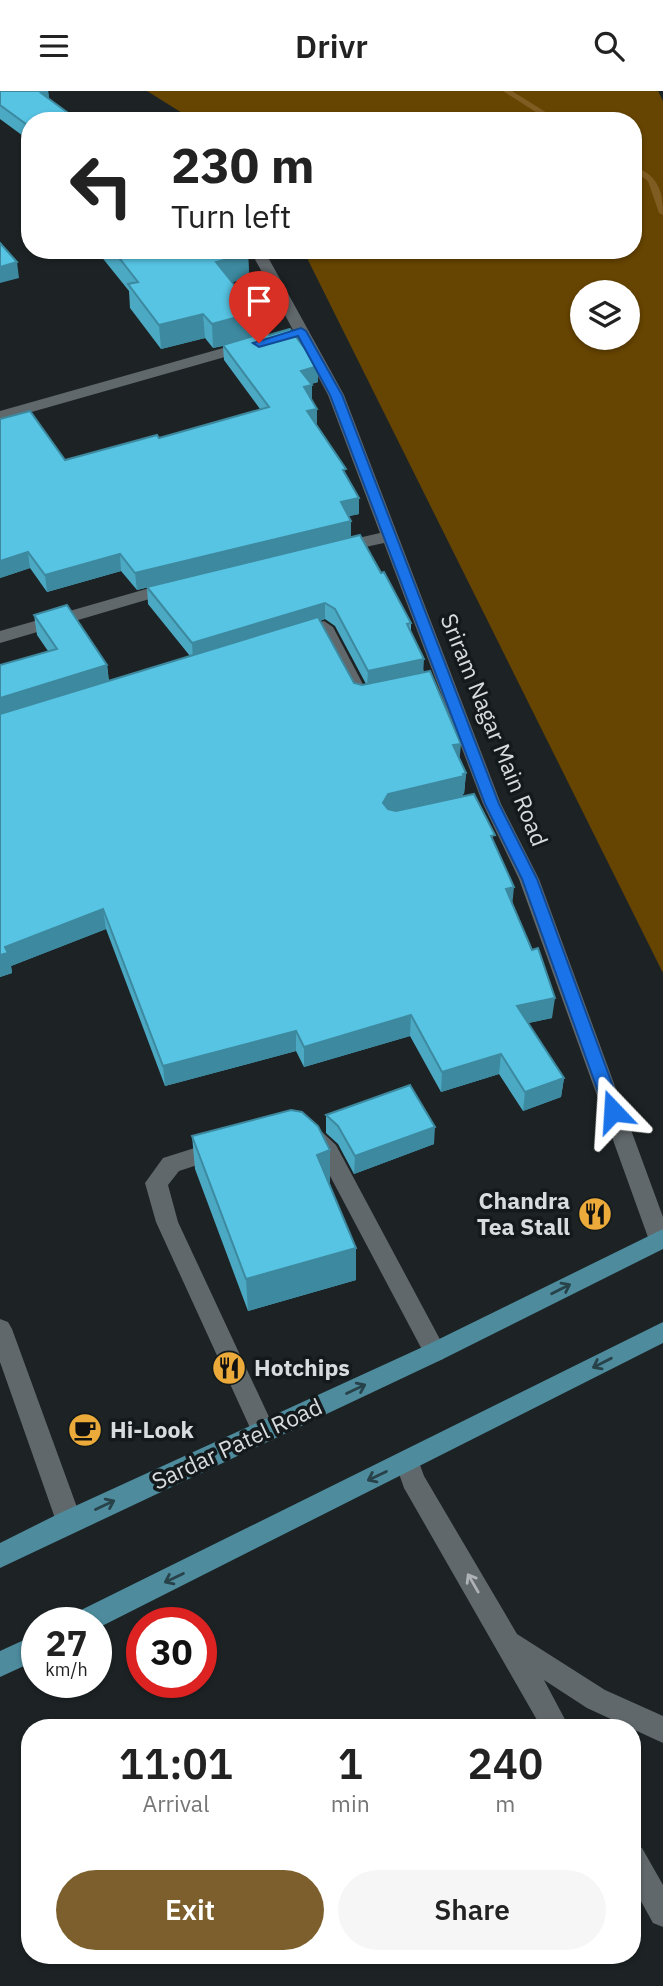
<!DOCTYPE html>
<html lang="en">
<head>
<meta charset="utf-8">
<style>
  body { margin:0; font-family:"IBM Plex Sans",sans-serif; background:#f6f6f6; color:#222; height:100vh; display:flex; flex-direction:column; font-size:26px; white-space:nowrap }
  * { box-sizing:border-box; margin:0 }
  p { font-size:23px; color:#767676 }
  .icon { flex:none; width:38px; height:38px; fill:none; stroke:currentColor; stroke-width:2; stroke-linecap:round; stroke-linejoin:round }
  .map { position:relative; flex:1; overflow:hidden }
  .panel { position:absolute; left:21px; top:1628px; width:620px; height:245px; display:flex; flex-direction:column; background:#fff; border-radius:28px; box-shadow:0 2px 5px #0004 }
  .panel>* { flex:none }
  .guide { position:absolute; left:21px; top:21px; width:621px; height:147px; border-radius:28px; box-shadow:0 2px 5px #0004; background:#fff; color:#222; overflow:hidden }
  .fabs { position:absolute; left:570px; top:189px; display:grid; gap:14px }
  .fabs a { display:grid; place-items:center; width:70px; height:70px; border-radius:50%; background:#fff; box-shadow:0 2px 5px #0004; font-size:35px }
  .speed { position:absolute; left:21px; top:1516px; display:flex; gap:14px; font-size:35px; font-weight:700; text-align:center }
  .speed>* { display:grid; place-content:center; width:91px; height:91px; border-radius:50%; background:#fff; box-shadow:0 2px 5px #0004; line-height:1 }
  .speed small { font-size:18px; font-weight:400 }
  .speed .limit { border:10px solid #d22; background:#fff; color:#111 }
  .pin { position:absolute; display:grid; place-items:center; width:60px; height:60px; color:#fff; margin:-72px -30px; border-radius:50% 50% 50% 0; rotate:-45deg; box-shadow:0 0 7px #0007 }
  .pin .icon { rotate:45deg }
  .me { position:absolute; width:77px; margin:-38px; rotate:340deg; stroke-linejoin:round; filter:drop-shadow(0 0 5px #0008) }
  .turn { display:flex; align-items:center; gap:24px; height:147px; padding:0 35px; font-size:32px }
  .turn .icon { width:91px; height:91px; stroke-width:2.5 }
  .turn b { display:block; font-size:49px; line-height:60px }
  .eta { display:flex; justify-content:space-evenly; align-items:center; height:119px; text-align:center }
  .eta b { font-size:42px; font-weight:600; line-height:49px }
  .cta { display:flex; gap:14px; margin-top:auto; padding:14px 35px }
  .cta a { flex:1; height:80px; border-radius:42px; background:#7c5f2c; color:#fff; font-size:28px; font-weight:600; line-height:80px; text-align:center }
  .cta a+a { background:#f6f6f6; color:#222 }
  header { display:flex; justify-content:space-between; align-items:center; height:91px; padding:0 35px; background:#fff; font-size:32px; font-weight:600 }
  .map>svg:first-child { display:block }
  .forest { fill:#664401; fill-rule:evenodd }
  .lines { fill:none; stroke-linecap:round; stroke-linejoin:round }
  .stream { fill:#7f5c22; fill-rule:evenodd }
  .minor { fill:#61686b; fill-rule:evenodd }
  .major { fill:#4d8b9d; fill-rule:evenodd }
  .wall { fill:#4ba9c3; fill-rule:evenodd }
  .shaded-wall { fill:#3d899f }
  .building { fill:#57c4e3; stroke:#3d899f; stroke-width:2 }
  .oneway { stroke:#284249 }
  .oneway2 { stroke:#afb3b6 }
  .route { fill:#1a73e8; stroke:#114b97; stroke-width:2 }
  .labels { text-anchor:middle; stroke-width:7; stroke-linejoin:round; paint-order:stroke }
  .street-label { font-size:23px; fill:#d9dcde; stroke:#141a1c }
  .poi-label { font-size:23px; font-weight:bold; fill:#d9dcde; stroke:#141a1c; text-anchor:start }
</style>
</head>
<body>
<header><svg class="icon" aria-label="menu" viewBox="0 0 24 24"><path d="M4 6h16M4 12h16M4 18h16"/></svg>Drivr<svg class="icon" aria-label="search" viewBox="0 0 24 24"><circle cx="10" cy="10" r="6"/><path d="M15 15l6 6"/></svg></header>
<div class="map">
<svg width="663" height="1895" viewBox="0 0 663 1895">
  <rect width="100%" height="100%" fill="#1d2325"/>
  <!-- forest -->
  <path class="forest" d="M147,0H658L663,10V882L303,159H634V30H195ZM583,201H628V247H583Z"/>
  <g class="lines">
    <!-- stream -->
    <path class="stream" d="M503,0H512L560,30H550Z
      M634,75C658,85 663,99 663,124L659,122L648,90L634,80Z"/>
    <!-- minor -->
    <path class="minor" d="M250,159H264L344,304L501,713L539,788L663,1126V1157L652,1156L649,1149L519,788L483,713L384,452L338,462L330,457L332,453L380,442L328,304Z
      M248,250L256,255L253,258L0,330V320Z
      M174,490L180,491L183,495L180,499L0,552V540Z
      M324,530L333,536L366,599L375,600L378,604L375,608L361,612L355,610L319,543L298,550L289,544L292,540Z
      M312,1036L320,1039L336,1054L443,1254L447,1261L443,1268L435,1271L427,1268L320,1066L301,1045L304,1039Z
      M220,1049L228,1052L231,1058L228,1064L179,1080L168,1094L178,1131L276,1341L273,1349L264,1352L255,1349L252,1341L156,1131L145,1092L163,1067Z
      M0,1228L8,1231L12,1238L82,1430L78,1438L69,1442L60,1438L56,1430L0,1271Z
      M407,1360L416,1363L424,1385L517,1543L605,1599L663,1625V1652L587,1617L544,1589L569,1636H541L404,1397L395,1371L398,1363Z
      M632,1753L642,1757L663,1794V1836L653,1832L632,1794Z"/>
    <!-- major -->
    <path class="major" d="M663,1138V1158L443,1268L0,1477V1452L60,1422L427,1254Z
      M663,1231V1252L96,1538V1531H71L75,1522Z
      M37,1543V1569L0,1586V1560Z"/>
  </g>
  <!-- wall -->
  <path class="wall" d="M0,0H48L49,7L30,30V50L0,28Z
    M96,159H244L248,163L249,187L232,191L257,244L318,291L311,293L312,309L317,318L316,335L359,407V423L349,425L351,446L137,499L121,480L47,501L30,477L0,487L65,369L159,347L260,318L224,269L223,255L213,257L205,247L161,258L130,217L129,200Z
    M360,444L411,532V541L424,581L466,682L464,703H463V706L495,753L512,813L552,927L528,932L564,987L561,1006L523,1020L499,983L441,1001L410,945L304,976L296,960L165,995L106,838L11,875L12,882L0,886V574L48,560L37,544L34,524L107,574L109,590L190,565L148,513L147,496ZM325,528L335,535L366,593L362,594L354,592L320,530Z
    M326,1024L434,1053L354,1083L338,1053L326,1042Z
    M192,1045L330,1091L329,1092L356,1189L248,1220L195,1078Z"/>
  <!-- shaded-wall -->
  <path class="shaded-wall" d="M48,0L50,15L41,2Z
    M248,163L249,187L217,195L216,171Z
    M17,171L19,187L0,192V176Z
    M256,221L257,245L213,257L212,233Z
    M203,223L205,247L161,258L159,234Z
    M318,275V291L301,296V280Z
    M312,294V310L304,296Z
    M317,318V334L307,336V320Z
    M359,407V423L341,427V411Z
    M351,430V446L137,499L135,482Z
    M28,461L30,477L0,487V470Z
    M120,463L121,480L47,501L45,484Z
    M325,512V528L193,568L192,552Z
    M424,568L423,584L367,596L368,580Z
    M107,574L109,594L0,628V607Z
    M461,653L459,673L453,654Z
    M466,682L464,703H463V706L387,723L383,712L388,703Z
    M514,796L512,816L506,798Z
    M103,818L106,838L11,875L12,882L0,886V864L5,856Z
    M555,907L552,927L515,935L517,915Z
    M411,924L410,945L304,976V956Z
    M296,940V960L165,995L163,975Z
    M501,963L499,983L441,1001L442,981Z
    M564,987L561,1006L523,1020L525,1001Z
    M435,1036L434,1053L354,1083L355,1065Z
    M330,1059V1091L317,1096V1064Z
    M356,1157V1189L248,1220L246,1188Z"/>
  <!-- building -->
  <path class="building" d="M0,0H48L41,2L79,30H30V36L0,14Z
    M0,152L17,171L0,176Z
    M113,159H244L248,163L216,171L256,221L212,233L203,223L159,234L128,193L138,191Z
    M290,238L318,275L301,280L312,294L304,296L317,318L307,320L346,378L343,379L359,407L341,411L351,430L135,482L120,463L45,484L28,461L0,470V328L30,320L65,369L157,344L159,347L269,316L223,254L267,241L269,244Z
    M360,444L381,482L384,481L411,532L407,533L424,568L368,580L335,518L325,512L192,552L147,496Z
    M67,514L107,574L0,607V574L57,558L34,524Z
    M318,526L354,592L362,594L430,580L461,653L453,654L466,682L463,683L464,685L388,703L383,712L388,718L396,720L474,703L495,744L491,745L514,796L506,798L532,859L538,857L555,907L517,915L564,987L525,1001L501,963L442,981L411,924L304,956L296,940L163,975L103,818L5,856L8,862L0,864V623Z
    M410,994L435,1036L355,1065L338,1035L326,1024Z
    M291,1019L302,1021L318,1035L330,1059L317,1064L356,1157L246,1188L192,1045Z"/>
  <!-- one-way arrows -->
  <defs><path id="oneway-shaft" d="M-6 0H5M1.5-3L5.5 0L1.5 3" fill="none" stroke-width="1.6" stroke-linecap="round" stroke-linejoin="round" transform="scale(1.75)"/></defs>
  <g class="oneway">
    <use href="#oneway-shaft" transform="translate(561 1198) rotate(-27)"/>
    <use href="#oneway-shaft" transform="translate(602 1272) rotate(153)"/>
    <use href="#oneway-shaft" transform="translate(356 1298) rotate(-25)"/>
    <use href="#oneway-shaft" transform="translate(377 1385) rotate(154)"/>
    <use href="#oneway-shaft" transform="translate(105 1414) rotate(-25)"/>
    <use href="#oneway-shaft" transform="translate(174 1487) rotate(154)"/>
  </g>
  <use class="oneway2" href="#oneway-shaft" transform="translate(473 1492) rotate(-120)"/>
  <!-- route -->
  <path class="route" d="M301,237L306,240L342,304L499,713L537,788L622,1020L619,1024H608L605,1020L522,788L485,713L330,304L298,245L259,256L253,252Z"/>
  <!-- icons -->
  <defs>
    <g id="restaurant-disc" transform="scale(1.75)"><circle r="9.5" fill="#ebaa39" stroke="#141a1c"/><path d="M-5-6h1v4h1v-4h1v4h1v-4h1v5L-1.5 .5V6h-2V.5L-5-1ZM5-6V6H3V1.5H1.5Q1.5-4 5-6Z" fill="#111"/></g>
    <g id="cafe-disc" transform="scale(1.75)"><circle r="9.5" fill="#ebaa39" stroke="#141a1c"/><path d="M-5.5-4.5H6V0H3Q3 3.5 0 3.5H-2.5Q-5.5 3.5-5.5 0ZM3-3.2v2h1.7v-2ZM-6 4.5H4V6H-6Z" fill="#111"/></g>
  </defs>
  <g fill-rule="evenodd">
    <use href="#restaurant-disc" x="595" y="1123"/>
    <use href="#restaurant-disc" x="229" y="1277"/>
    <use href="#cafe-disc" x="85" y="1339"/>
  </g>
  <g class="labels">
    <!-- street labels -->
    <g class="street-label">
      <text transform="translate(494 639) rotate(68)" y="8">Sriram Nagar Main Road</text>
      <text transform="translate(237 1353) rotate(-25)" y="8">Sardar Patel Road</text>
    </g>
    <!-- poi labels -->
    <g class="poi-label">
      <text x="570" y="1118" text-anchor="end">Chandra<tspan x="570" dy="26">Tea Stall</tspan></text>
      <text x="254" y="1285">Hotchips</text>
      <text x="110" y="1347">Hi-Look</text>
    </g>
  </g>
</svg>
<div class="fabs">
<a><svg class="icon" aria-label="layers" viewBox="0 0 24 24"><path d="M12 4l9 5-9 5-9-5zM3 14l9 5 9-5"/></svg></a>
</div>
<div class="speed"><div>27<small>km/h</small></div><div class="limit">30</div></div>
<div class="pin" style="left:259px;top:252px;background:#d93025"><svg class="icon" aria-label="arrive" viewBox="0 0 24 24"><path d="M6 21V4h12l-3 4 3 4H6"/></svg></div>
<svg class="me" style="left:613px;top:1020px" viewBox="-20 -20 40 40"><path d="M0-17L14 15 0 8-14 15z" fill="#1a73e8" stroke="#fff" stroke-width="4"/></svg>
<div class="guide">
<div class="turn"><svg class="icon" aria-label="left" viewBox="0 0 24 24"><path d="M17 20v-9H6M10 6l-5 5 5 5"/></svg><div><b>230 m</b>Turn left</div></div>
</div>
<section class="panel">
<div class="eta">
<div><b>11:01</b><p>Arrival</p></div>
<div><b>1</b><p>min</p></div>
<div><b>240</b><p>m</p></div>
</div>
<div class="cta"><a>Exit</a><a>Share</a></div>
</section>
</div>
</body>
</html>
